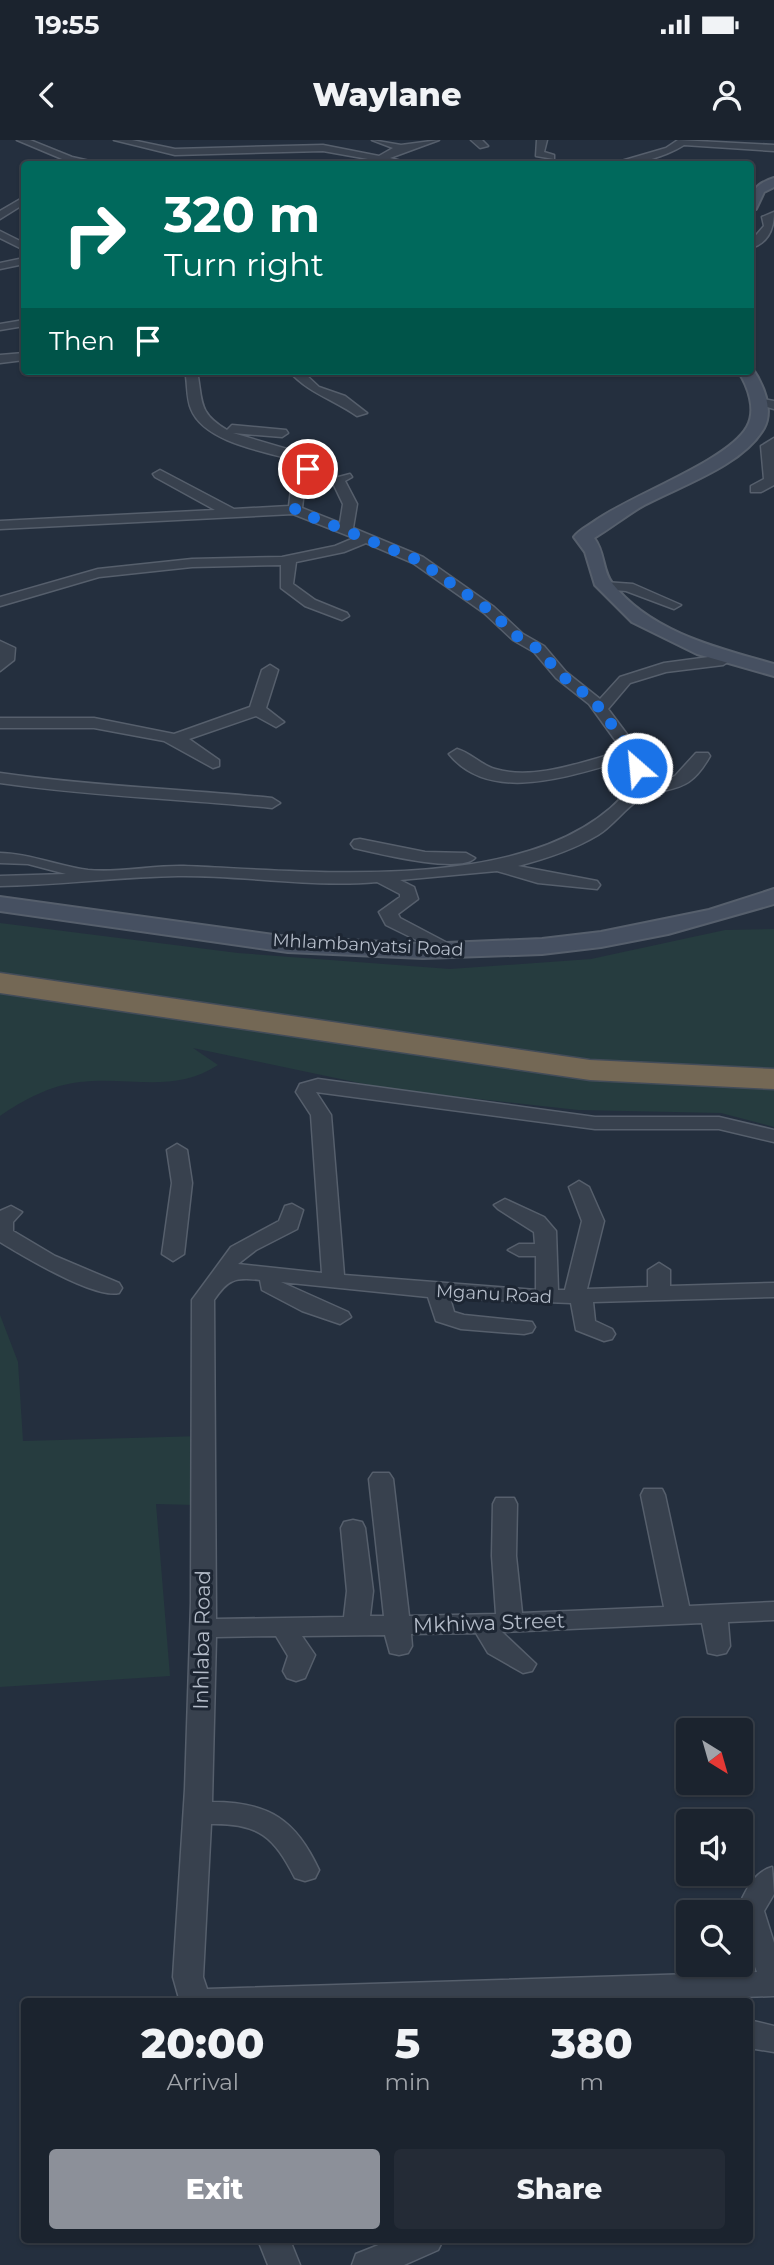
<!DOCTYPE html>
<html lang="en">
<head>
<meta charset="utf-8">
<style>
  body { margin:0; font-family:Montserrat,sans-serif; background:#242b36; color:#f1f3f6; height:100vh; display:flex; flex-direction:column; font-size:26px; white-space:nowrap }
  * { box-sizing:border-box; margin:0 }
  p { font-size:23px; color:#a0a4aa }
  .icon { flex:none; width:38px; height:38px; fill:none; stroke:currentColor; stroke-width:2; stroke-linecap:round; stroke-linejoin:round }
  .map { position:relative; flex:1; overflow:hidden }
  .details { position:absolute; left:21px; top:1858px; width:732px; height:245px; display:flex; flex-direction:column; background:#1b232e; border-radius:7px; box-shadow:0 2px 5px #0004,0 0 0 2px #39404a }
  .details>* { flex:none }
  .guide { position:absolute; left:21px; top:21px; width:733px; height:214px; border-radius:7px; box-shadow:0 2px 5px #0004,0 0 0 2px #39404a; background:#00695c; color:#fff; overflow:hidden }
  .needle { width:46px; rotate:143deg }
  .buttons { position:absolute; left:676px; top:1578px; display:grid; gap:14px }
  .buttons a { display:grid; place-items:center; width:77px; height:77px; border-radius:7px; background:#1b232e; box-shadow:0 2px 5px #0004,0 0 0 2px #39404a; font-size:35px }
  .pin { position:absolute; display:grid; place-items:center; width:60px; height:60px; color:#fff; margin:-30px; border:4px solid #fff; border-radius:50%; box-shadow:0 2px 7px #0007 }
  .me { position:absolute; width:77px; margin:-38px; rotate:333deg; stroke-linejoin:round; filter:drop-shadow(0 0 5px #0008) }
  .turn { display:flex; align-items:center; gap:24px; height:147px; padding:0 28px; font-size:32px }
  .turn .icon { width:91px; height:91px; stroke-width:2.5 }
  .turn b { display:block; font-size:49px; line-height:60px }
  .then { display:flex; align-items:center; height:66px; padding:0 28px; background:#0003; gap:14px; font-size:26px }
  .eta { display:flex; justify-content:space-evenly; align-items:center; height:119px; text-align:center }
  .eta b { font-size:42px; font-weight:800; line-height:49px }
  .action { display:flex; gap:14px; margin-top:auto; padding:14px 28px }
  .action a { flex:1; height:80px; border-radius:7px; background:#8c9099; color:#fff; font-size:28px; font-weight:800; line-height:80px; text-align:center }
  .action a+a { background:#242b36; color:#f1f3f6 }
  .status { display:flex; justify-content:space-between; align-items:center; height:49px; padding:0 35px; background:#1b232e; direction:ltr }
  .status svg { height:19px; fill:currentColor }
  header { display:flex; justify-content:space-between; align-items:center; height:91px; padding:0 28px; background:#1b232e; font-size:32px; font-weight:800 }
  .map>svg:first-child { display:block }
  .green { fill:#263c3f }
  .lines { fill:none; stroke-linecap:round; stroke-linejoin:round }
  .street-casing { stroke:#565f6c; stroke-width:3 }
  .secondary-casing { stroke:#565f6c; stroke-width:4 }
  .highway-casing { stroke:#434c59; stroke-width:3 }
  .street { fill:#38414e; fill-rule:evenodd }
  .secondary { fill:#465061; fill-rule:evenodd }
  .highway { fill:#746855; fill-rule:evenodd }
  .route { stroke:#1a73e8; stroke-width:12; stroke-dasharray:0 21.6 }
  .labels { text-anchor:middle; stroke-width:6; stroke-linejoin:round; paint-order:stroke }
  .street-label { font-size:18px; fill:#b4bcc9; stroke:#1d2633 }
  .near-street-label { font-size:21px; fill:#b4bcc9; stroke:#1d2633 }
</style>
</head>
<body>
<div class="status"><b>19:55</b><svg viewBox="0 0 49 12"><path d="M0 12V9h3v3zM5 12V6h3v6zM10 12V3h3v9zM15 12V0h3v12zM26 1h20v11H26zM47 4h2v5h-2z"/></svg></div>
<header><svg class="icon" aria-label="back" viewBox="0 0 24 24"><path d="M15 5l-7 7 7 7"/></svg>Waylane<svg class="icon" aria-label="person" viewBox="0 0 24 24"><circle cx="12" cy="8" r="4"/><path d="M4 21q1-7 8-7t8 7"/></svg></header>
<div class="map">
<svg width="774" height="2125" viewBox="0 0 774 2125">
  <rect width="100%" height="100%" fill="#242f3e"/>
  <!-- green -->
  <path class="green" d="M0,783L238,813L450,829L591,819L725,790L774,789V987L721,973L578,970L388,949L193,908L218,925C173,954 130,936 80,942C51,945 23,960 0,976Z
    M0,1175L18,1222L23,1301L202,1296L194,1365L156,1364L170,1536L0,1547Z"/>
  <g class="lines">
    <!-- street casing -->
    <g class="street-casing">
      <path id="street" d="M17,0H30L72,17L103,24L67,21Z
        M114,0H132L175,9L323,5L379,16L393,8L372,0L401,5L439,0L390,18L413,24H396L323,11L175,15Z
        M471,0H482L488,6L480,8Z
        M537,0H547L544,12L554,15V19L536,16Z
        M678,0L774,5V11L684,5C665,17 634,26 611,24L666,8Z
        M24,57V64L0,79V71Z
        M774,72C774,87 769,103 751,108V101L764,86L762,77Z
        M0,91L24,103V110L0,98Z
        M24,118V124L0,129V123Z
        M24,180V186L0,190V184Z
        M24,213V220L0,223V215Z
        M185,231H197C203,261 197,272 227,290L232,285L286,290L288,293L282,297L233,293L321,319L322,322L305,342L302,368L340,383L343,364L331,339L350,334L352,337L345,341L357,364L353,388L423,417L494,467L523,494L544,506L566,532L600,559L620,537L664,523L731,514V520L723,525L666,532L630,543L608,569L641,613L649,644L647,648L675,636L696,613H708L710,616C687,657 672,643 639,660C625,668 613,686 598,695C573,710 545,719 518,726L597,741L600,745L597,749L538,743L497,731L400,740L414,747L418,759L398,774L400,778L455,807L458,811L449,816L386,785L379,772L400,757V754L377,742C311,748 243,735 178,736C118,737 60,745 0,746V736L66,734L28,724L0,723V713C32,714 58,726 88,730C120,733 153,725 184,726C312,731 548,758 633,644L627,620C574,634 491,666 449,614L457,609C471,613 481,625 495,629C535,641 584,621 623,611L589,564L556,538L534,512L513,500L484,473L413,423L366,403L344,412L296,422L293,444L315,460L347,473L349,476L342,480L305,466L281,448V425L192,427L99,437L0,466V457L98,429L192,419L282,417L335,406L354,398L293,374L0,389V381L215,370L155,337L153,334L160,330L234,369L289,366L292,341L308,324C275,313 205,305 191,269C186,257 188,244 185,231Z
        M289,231H302L319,247L345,256L367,273L357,276C333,259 308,253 289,231Z
        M753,257L774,261V269L753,263Z
        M774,298V345L761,352H751V346L764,339L761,306Z
        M605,442L633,444L681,465L674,469L626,451L600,449L598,446Z
        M0,501L15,508L14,520L0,531Z
        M270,525L278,530L266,568L284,582L276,587L256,576L189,599L219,620V626L213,628L164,601L94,588H0V578H94L174,594L250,567L262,530Z
        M0,633C90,646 181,649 272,658L280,663L272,668C181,659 90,656 0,643Z
        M360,699L425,712L466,713L475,718C460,734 376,713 354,708L351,704L354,700Z
        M318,939L595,977H719L774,990V1002L719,989H595L316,952L331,975L344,1135L536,1150V1116H519L508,1110L519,1104H535L534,1092L498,1069L494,1065L505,1059L544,1077L556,1091L558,1150H565L582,1081L569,1047L579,1041L589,1047L604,1081L587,1149L648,1147V1130L659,1123L670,1130V1146L774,1143V1157L593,1162L595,1181L612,1189L615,1194L612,1199L604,1201L576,1190L571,1163L450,1158L454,1172L464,1175L532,1182L535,1187L532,1192L524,1194L461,1189L436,1181L428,1157L281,1142L348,1172L351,1177L340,1184L302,1171L262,1150L260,1140C235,1137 228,1139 214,1160L216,1479L344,1477L347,1451L341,1388L344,1382L353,1380L362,1382L365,1388L373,1451L370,1476H384L369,1339L373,1333H389L393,1339L409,1476L496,1474L492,1416L493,1364L496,1358H514L517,1364L516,1416L522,1473L664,1467L641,1355L644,1349H662L665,1355L689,1466L774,1462V1480L728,1482L730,1506L726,1513L717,1515L708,1513L702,1483L502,1492L536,1524L532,1531L523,1533L488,1513L476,1493L411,1494L412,1506L408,1513L399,1515L390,1513L385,1495L302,1496L315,1515L305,1538L296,1541L287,1538L283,1531L288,1516L276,1496L216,1497L212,1662C269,1662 296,1680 319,1730L315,1738L305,1741L295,1738C274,1697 259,1683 211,1684L203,1837L207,1849L757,1832L740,1787V1773L736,1771C745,1753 752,1733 772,1727L774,1754L764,1771L774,1803V1856L590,1862H180L173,1837L185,1649L191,1463L192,1160L231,1107L279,1081L285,1066L292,1064L303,1070L297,1089L256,1110L238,1124L322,1133L311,975L296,952L300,944Z
        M177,1004L187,1010L192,1043L184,1114L173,1121L162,1114L172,1043L167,1010Z
        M11,1066L22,1072L13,1082V1091L55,1116L119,1143L122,1148L119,1153C95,1159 23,1116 0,1102V1071Z
        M749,1880L774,1886V1912L749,1908Z
        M258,2100H290L300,2125H268Z
        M391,2100H443L438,2110L404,2125H352L356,2114Z"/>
    </g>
    <!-- secondary casing -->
    <g class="secondary-casing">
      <path id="secondary" d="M774,38V47L764,52L756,69L751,70C751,51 755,44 774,38Z
        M752,228C763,244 774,269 764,288C742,327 676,347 639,368C623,378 609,389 594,398C605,412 602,430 612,443C650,492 717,508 774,524V536L697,514L632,482L595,445L585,412L574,397C579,390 588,386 595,381C631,355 728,321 747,287C757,270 748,246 738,231H751Z
        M774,749V764L668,794L601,807L542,814L423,818L288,812L0,771V757L288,797L423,804L542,799L601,792L709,770Z"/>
    </g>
    <!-- highway casing -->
    <g class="highway-casing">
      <path id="highway" d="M0,833L590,920L774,929V949L590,940L0,853Z"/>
    </g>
    <!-- street -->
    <use href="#street" class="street"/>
    <!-- secondary -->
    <use href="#secondary" class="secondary"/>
    <!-- highway -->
    <use href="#highway" class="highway"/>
  </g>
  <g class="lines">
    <!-- route -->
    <path class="route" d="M308,329L299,341L295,370L418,420L489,470L518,497L538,509L561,535L594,561L633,613L637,628"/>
  </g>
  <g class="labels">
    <!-- street labels -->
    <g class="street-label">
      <text transform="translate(368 805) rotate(3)" y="6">Mhlambanyatsi Road</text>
      <text transform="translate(494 1154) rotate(3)" y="6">Mganu Road</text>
    </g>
    <!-- near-street labels -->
    <g class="near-street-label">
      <text transform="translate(489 1483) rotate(-2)" y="7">Mkhiwa Street</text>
      <text transform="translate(202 1500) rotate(-89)" y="7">Inhlaba Road</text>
    </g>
  </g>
</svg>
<div class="buttons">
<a><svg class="needle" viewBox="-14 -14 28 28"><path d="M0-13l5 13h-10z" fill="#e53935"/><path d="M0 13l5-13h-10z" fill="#a0a4aa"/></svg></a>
<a><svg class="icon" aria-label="sound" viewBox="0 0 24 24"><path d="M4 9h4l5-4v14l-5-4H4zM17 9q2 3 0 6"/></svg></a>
<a><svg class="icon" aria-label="search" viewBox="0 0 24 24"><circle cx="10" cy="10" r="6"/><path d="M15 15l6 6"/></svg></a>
</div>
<div class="pin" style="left:308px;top:329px;background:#d93025"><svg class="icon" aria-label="arrive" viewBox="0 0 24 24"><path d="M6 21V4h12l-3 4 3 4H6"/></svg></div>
<svg class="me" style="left:637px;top:628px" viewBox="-20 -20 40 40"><circle r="17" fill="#1a73e8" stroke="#fff" stroke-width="3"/><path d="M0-11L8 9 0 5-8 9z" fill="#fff"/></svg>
<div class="guide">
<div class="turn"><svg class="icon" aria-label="right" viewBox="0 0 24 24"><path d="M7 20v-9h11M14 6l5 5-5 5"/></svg><div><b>320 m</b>Turn right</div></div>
<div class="then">Then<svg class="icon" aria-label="arrive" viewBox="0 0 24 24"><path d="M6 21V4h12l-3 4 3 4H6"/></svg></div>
</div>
<section class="details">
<div class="eta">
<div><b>20:00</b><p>Arrival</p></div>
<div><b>5</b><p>min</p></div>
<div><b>380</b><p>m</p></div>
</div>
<div class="action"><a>Exit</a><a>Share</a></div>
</section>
</div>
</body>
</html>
